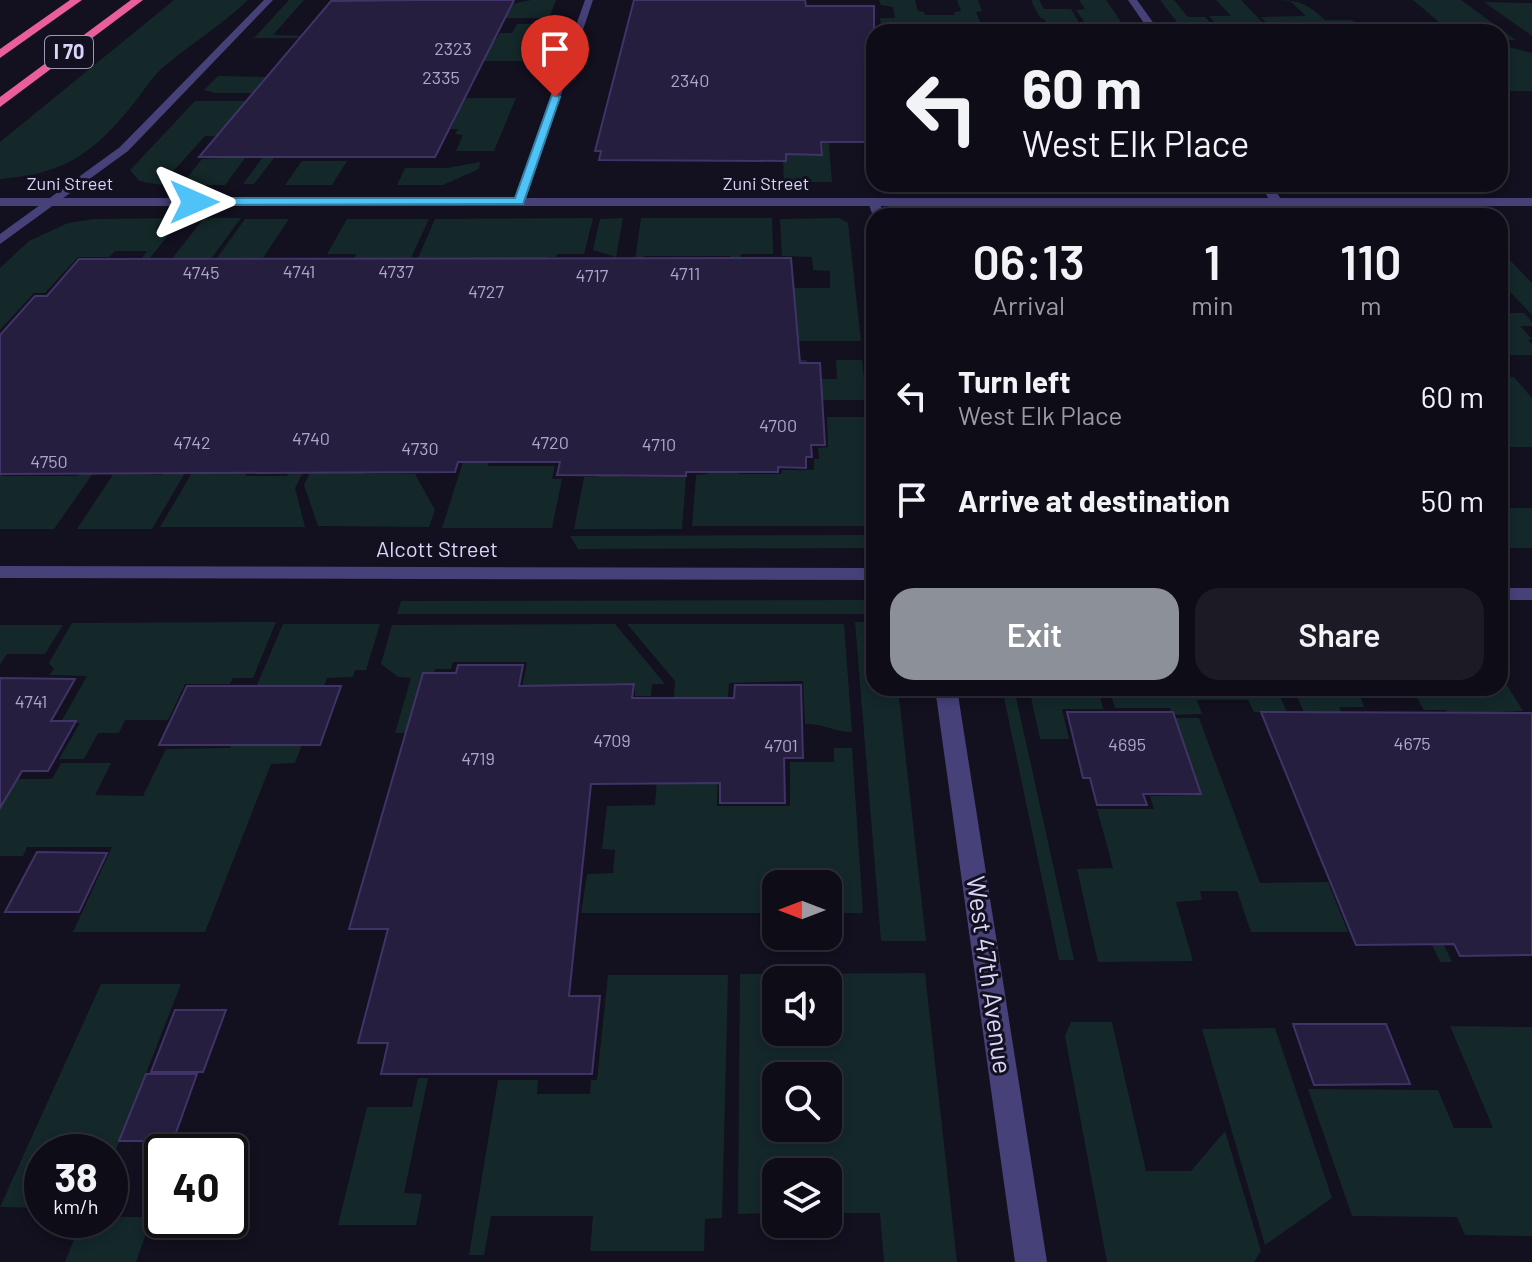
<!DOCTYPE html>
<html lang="en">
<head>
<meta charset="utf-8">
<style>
  body { margin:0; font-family:Barlow,sans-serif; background:#1c1a24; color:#f1f3f6; height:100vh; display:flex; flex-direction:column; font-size:30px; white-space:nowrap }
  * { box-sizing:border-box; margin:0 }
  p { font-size:26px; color:#9b9ba1 }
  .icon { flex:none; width:44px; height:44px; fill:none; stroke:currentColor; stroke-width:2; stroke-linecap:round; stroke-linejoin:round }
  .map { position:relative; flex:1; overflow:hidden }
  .details { position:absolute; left:866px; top:208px; width:642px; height:488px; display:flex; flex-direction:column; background:#0e0c17; border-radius:24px; box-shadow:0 4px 12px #0003,0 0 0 2px #2e2c36 }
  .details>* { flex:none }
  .hud { position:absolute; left:866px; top:24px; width:642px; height:168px; border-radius:24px; box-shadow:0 4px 12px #0003,0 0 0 2px #2e2c36; background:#0e0c17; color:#f1f3f6; overflow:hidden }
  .needle { width:52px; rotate:270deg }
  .fabs { position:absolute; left:762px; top:870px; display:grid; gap:16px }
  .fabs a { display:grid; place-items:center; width:80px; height:80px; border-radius:16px; background:#0e0c17; box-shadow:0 4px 12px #0003,0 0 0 2px #2e2c36; font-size:40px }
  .speed { position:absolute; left:24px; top:1134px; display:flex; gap:16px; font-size:40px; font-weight:700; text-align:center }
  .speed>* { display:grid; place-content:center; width:104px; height:104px; border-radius:50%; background:#0e0c17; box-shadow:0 4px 12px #0003,0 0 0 2px #2e2c36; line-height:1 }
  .speed small { font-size:20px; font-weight:400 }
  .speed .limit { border:4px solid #111; border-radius:12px; background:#fff; color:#111 }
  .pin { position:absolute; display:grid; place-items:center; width:68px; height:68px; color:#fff; margin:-82px -34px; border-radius:50% 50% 50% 0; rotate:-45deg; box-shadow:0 0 8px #0007 }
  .pin .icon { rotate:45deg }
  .me { position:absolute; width:88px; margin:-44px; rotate:90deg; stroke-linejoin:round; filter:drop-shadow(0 0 6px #0008) }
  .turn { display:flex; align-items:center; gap:28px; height:168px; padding:0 24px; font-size:36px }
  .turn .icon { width:104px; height:104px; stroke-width:2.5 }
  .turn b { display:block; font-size:56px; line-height:68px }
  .eta { display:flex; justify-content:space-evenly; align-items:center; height:136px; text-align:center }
  .eta b { font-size:48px; font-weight:600; line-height:56px }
  .button { display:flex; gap:16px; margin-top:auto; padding:16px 24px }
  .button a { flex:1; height:92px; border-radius:24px; background:#8c9099; color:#fff; font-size:32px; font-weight:600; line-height:92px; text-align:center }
  .button a+a { background:#1c1a24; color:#f1f3f6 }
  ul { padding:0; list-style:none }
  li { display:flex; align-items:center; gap:24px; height:104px; padding:0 24px }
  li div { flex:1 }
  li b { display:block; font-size:30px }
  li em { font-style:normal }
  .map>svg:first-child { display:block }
  .green { fill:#142829; fill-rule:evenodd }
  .building { fill:#261e3e; stroke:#403367; stroke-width:2 }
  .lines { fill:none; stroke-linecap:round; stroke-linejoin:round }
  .minor { fill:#464179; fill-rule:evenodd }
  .tertiary { fill:#464179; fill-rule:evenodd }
  .motorway { fill:#ea5e9a; fill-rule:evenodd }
  .route { fill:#4fc3f7; stroke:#337fa1; stroke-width:2 }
  .labels { text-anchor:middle; stroke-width:6; stroke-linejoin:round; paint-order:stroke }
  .number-label { font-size:18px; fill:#ada6ca }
  .far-street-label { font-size:18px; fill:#dad4f9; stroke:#13101f }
  .shield { fill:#13101f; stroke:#9e99b8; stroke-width:2 }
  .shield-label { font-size:20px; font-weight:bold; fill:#dad4f9 }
  .street-label { font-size:22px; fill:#dad4f9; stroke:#13101f }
  .near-street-label { font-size:26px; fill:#dad4f9; stroke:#13101f }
</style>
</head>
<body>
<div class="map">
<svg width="1532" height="1262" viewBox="0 0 1532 1262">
  <rect width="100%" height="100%" fill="#13101f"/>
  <!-- green -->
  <path class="green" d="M174,0H248C222,25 193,42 166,65C153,75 144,91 134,103C94,153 65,174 0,179V142Z
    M289,0H304L273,35L310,36L308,38H254Z
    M387,0H394L391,4L456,38H497L500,33H512L517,24H546L532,61H471L474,55H487L491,43L380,93H215L204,90L218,76L267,77L349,52Z
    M531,0H556L549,18L437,19Z
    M879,0H915L918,11L924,12L925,15H955L954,12L961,11L957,0H978L982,11L976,12L982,27H950L951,32H921L919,28H899V31L881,26L880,18H895L893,7L881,5Z
    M1031,0H1039L1044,9H1071L1080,24H1064L1068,32H1051L1044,19L1040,18Z
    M1079,0H1106L1128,32H1104L1099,23H1085L1076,10L1085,9Z
    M1160,0H1174L1188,17H1205L1216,29L1183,30Z
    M1216,0H1241L1266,26L1260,27L1265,32L1220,29L1209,16H1231Z
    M1266,0C1295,0 1304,0 1325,20H1352L1366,32L1270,27L1261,17L1306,16L1289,0Z
    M1413,0H1461L1516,40H1500V32H1440L1429,24L1421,23L1439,22Z
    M1484,2L1532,3V36Z
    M1500,45L1532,53V91H1500Z
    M439,98H516L494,151H456L463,135L455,134L458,129H451L454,122H420Z
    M369,100L312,119L284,158H274L254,184H243L277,138L205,136L161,185L139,181L130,170L195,101Z
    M827,119L832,182H784L783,161H787V155H823L822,136Z
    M246,157L225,185H181L202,159Z
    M302,161H347L332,185H285Z
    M480,162L479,169L443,185H397L405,168H447Z
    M182,218L150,258H142L147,251H115L109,257H78L45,293H34L0,330V268L29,241L68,223L94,219Z
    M204,218H241L211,259H178L160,282L222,262L224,258H217L245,219H289L208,340H108Z
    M593,218L584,254H557L556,257H548L542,279L520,258H455L443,288H432L445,258H418L435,219Z
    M623,218L616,257L593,250L600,219Z
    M641,218H772L773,254H741L739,286H729L730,256H644L642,267H634Z
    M839,218L848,223L861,341H797L779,288H830V271L813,270L812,257L782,256L780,219Z
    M347,219H429L411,258H361L347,286L356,254H327Z
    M1500,250L1532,283V315L1500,281Z
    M1500,313H1524L1532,322V326H1520L1532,339L1528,340L1532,344V355H1500Z
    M792,360H807L809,379H837L836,360H862L866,400H784Z
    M1500,376L1514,377L1532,398V447H1500Z
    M742,389L739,474H781L782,470H814V459H819L818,448L828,447L827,417H867L874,482V526H692L696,475L708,474V460Z
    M165,396L160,420L125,474L162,475L168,466H189L152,529H77Z
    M385,420L364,474H415L435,510L429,527L318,526L304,485L314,464Z
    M475,424H500L488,466H555L552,479H562L552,528H442Z
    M35,431L1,476H78L96,452H108L54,529H0V455Z
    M602,457L621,477H686L682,529H574L584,477H598Z
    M307,464L295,488L305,527H160L196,466L250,465L245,476H287L291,468Z
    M1500,508H1532V548H1500Z
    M874,535V548L578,549L570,536Z
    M874,600V614H397L401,601Z
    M276,622L253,678H233L230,684H185L168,720H125L119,733H98L84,759H59L80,723L61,722L87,676L49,675L54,669L49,663L72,623Z
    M855,622H874V688H898L926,941H881Z
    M283,624H380L366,670H355L353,677L327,678L295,763L271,764L205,932H73L112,847H27L23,856H0V779H52L61,763H111L95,795L143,796L166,749L230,748Z
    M615,624L665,684H652L651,696H635V683L583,684L580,696L507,763L527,662H453L451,669H435L418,733H395L411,678L398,677L381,664L392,625Z
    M627,624H844L852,732C834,732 822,723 805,724L803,681L729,683L727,710H673L675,681Z
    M0,625H63L45,654H7L0,665Z
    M1500,674L1523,711L1499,712L1532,766L1487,781L1446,710H1424L1417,698H1361L1364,707H1339C1379,791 1411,878 1452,962H1440L1361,793H1341L1293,688H1500Z
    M1002,688H1014L1074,960H1059Z
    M1029,688H1098L1103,709H1062L1069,739H1040Z
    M1109,688H1276L1287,712H1254L1248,700H1197L1202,714L1172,715L1170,708H1115Z
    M662,713L718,747L717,806H790V762H834V748H852L863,913H828V884H776V913H581L587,874L613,873L615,850L602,849L607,806L655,805Z
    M1171,718H1199L1260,883L1328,882L1348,932H1251L1237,891H1200L1202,900L1176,902L1193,961L1098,962L1077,869L1113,868L1097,809H1154L1150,796L1197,795Z
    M925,973L957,1262H884L880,1213H828V1172H776V1213L738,1214L740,974ZM828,980V1032H776V980ZM828,1076V1128H776V1076Z
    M608,975H728L722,1218L705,1219L704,1251H590L593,1216H491L484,1255H469L498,1080H538L537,1094H590L591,1080H597Z
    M101,984H181L110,1165V1152H42V1208L0,1207Z
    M1071,1022H1112L1146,1171H1191L1225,1131L1261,1251L1254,1262H1107L1065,1036Z
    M1450,1026L1532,1027V1236L1465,1235L1457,1217L1352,1216L1308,1089L1438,1090L1454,1128H1493Z
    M1275,1028L1332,1198L1265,1245L1202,1029Z
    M418,1078H428L404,1193L422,1194L416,1225H338L367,1107H412Z
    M110,1217H152L136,1262H65L82,1220H110Z"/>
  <!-- building -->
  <path class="building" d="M419,0H514L435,157H199L331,1Z
    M634,0H805L806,6H874V142H821L822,155L786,154V161L599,160L601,151H595Z
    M791,258L800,363H820L825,445H811L812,457H806V468L778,467V472H686V476L557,475L560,462H458L455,472L0,474V335L35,296H47L79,259Z
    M458,665H523L519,686L634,684L632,698H734L735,685H801L803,758H784L785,803H720V783L591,784L569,996H600L592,1074H381L388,1043H358L388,929H349L423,673H456Z
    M0,678L75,679L51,721H76L48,771H22L0,808Z
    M187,686H341L320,745H159Z
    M1067,712H1173L1201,794H1143L1147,805H1097L1090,778H1083Z
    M1261,712L1532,713V955L1460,956L1454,944L1356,945Z
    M37,852L107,853L79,912H5Z
    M175,1010H226L203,1072H151Z
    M1293,1024H1386L1410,1084L1314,1085Z
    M146,1074H197L173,1141H119Z"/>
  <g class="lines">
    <!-- minor -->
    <path class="minor" d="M264,0H273L128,151L0,244V234L120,147Z
      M585,0H593L525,202L515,205L513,202Z
      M1128,0H1137L1160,32H1150Z
      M1259,184H1271L1283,202L1281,205H1273Z
      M874,198L880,202L883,216H874V219L868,202Z
      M0,566L874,568V580L0,578Z
      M1500,588H1532V600H1500Z
      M935,688H957L1047,1262H1015Z"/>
    <!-- tertiary -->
    <path class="tertiary" d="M0,198H1532V206H0Z"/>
    <!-- motorway -->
    <path class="motorway" d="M70,0H82L0,58V49Z
      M131,0H143L0,107V97Z"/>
  </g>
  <!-- route -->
  <path class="route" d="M552,95L560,97L523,204L194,205L188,202L194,198H515Z"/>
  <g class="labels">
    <!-- number labels -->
    <g class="number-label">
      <text x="453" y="55">2323</text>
      <text x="441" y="84">2335</text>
      <text x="690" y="87">2340</text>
      <text x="299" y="278">4741</text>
      <text x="396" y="278">4737</text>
      <text x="201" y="279">4745</text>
      <text x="685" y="280">4711</text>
      <text x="592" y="282">4717</text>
      <text x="486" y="298">4727</text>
      <text x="778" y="432">4700</text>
      <text x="311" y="445">4740</text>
      <text x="192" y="449">4742</text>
      <text x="550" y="449">4720</text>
      <text x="659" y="451">4710</text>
      <text x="420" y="455">4730</text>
      <text x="49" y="468">4750</text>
      <text x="31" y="708">4741</text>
      <text x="612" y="747">4709</text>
      <text x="1412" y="750">4675</text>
      <text x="1127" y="751">4695</text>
      <text x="781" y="752">4701</text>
      <text x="478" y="765">4719</text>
    </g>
    <!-- far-street labels -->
    <g class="far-street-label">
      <text x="70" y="190">Zuni Street</text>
      <text x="766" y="190">Zuni Street</text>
    </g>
    <!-- shield labels -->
    <rect class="shield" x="45" y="36" width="48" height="32" rx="6"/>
    <g class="shield-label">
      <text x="69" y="59">I 70</text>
    </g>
    <!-- street labels -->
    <g class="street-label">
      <text x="437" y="557">Alcott Street</text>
    </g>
    <!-- near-street labels -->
    <g class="near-street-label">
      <text transform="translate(989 975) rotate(82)" y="9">West 47th Avenue</text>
    </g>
  </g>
</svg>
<div class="fabs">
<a><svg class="needle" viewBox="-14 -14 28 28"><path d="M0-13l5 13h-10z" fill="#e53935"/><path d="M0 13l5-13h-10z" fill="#9b9ba1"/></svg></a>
<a><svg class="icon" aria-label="sound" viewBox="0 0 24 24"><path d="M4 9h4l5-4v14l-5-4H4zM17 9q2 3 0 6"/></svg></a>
<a><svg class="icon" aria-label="search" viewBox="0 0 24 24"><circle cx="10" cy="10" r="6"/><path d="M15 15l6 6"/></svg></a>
<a><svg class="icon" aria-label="layers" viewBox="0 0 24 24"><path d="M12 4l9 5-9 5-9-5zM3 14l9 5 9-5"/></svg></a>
</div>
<div class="speed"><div>38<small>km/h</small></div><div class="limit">40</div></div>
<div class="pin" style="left:555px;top:97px;background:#d93025"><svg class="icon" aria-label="arrive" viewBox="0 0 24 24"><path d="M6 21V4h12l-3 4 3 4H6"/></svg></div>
<svg class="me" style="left:194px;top:202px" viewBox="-20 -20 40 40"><path d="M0-17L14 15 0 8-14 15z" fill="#4fc3f7" stroke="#fff" stroke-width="4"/></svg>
<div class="hud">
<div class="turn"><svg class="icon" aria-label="left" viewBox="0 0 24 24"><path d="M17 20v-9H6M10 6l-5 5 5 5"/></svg><div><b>60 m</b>West Elk Place</div></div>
</div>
<section class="details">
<div class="eta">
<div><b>06:13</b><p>Arrival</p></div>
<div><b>1</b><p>min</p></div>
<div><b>110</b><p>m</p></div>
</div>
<ul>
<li><svg class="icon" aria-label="left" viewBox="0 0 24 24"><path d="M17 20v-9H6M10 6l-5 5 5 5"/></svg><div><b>Turn left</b><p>West Elk Place</p></div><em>60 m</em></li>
<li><svg class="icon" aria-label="arrive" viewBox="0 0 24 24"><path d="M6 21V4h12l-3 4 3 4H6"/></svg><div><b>Arrive at destination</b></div><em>50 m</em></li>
</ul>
<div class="button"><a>Exit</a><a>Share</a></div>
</section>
</div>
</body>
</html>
